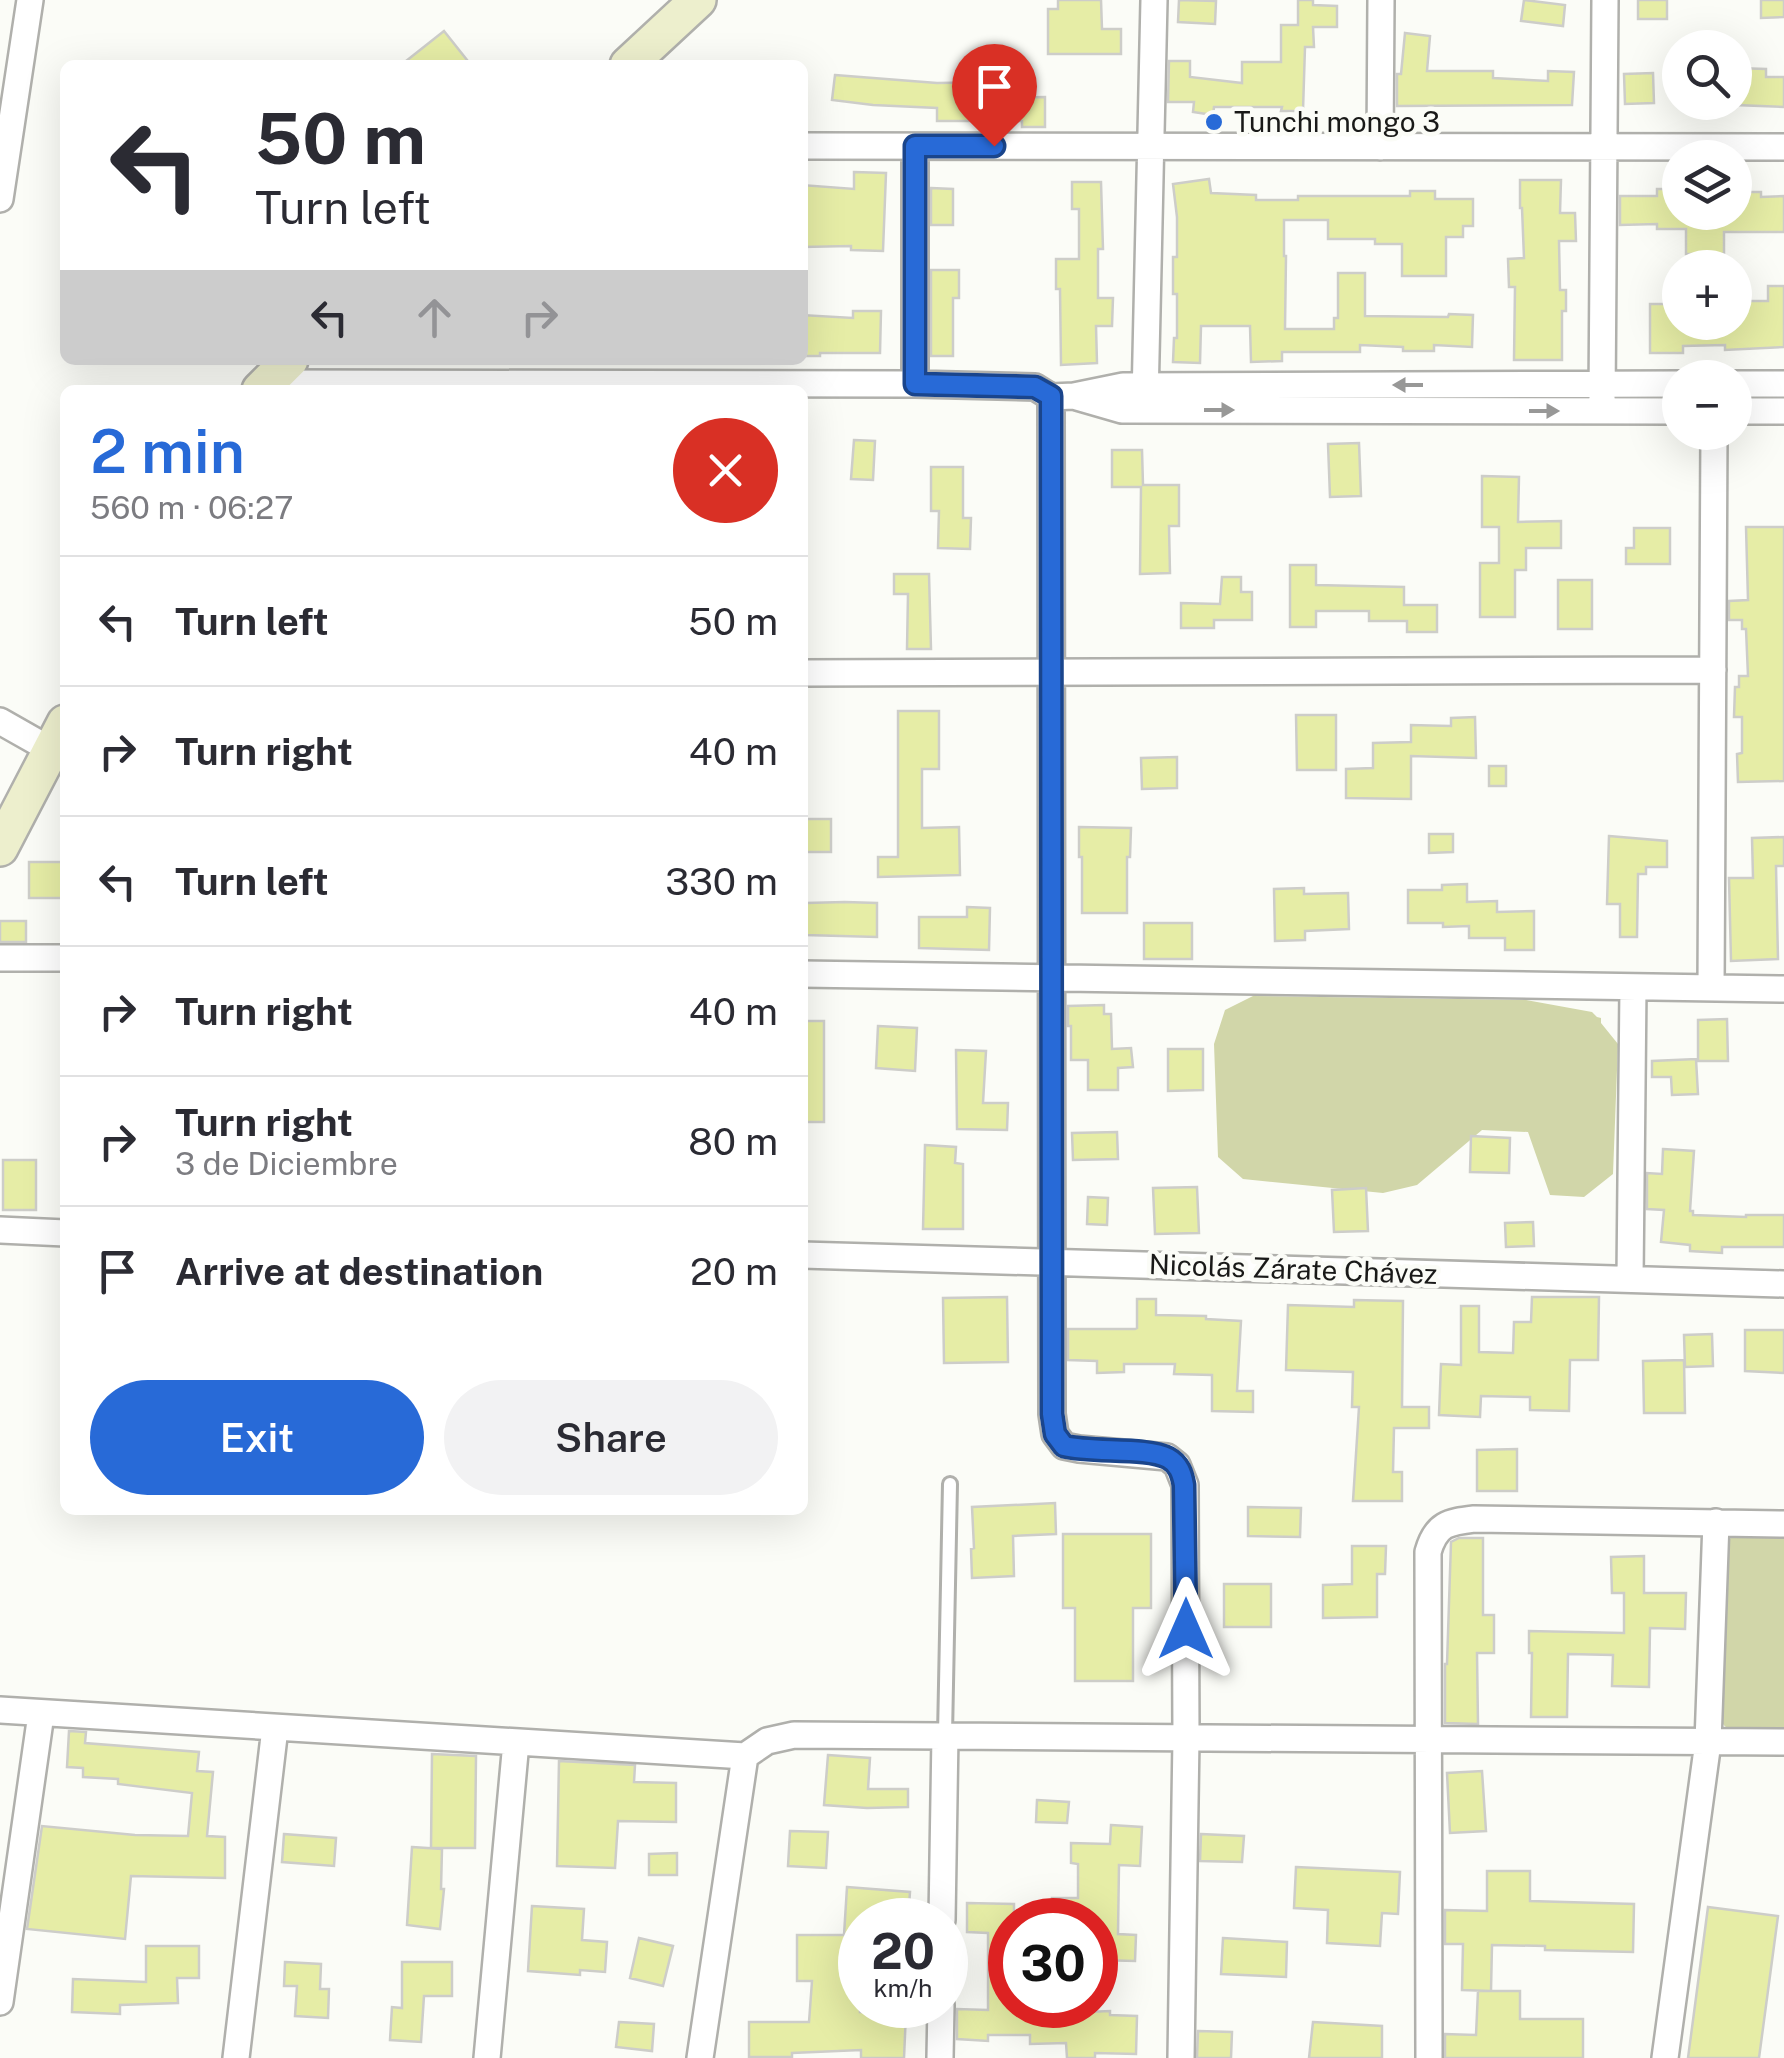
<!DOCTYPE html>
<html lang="en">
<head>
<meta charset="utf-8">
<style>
  body { margin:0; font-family:"Public Sans",sans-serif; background:#f2f2f3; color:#2b2b33; height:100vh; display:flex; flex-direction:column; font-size:38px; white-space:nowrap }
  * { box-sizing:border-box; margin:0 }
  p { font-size:32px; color:#7c7c81 }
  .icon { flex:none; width:55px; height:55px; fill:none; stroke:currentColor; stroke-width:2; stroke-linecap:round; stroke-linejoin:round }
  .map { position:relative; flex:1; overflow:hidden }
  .sheet { position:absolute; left:60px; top:385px; width:748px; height:1130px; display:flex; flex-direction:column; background:#fff; border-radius:15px; box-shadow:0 10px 40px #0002 }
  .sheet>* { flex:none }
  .top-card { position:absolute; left:60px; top:60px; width:748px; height:305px; border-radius:15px; box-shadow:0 10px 40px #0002; background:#fff; color:#2b2b33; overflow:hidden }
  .tools { position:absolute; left:1662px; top:30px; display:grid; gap:20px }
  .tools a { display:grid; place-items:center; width:90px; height:90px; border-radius:50%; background:#fff; box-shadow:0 10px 40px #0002; font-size:50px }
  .speed { position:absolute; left:838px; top:1898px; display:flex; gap:20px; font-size:50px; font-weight:700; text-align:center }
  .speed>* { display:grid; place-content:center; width:130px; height:130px; border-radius:50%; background:#fff; box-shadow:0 10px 40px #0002; line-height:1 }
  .speed small { font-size:25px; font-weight:400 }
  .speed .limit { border:15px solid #d22; background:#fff; color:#111 }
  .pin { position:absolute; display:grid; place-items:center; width:85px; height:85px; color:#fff; margin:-102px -42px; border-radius:50% 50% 50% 0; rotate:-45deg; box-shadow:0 0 10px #0007 }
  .pin .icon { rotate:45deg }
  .me { position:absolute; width:110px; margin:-55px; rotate:0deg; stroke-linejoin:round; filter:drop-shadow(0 0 8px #0008) }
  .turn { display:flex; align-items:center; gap:35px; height:210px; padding:0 30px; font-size:45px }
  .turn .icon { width:130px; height:130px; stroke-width:2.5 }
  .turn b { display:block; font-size:70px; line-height:85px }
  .lanes { display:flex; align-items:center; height:95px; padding:0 30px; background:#0003; justify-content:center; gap:50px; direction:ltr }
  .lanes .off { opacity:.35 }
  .round { display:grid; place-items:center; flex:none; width:105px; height:105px; border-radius:52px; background:#f2f2f3 }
  .head { display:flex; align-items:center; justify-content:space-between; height:170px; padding:0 30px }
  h1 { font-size:60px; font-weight:600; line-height:75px; color:#286ad7 }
  .action { display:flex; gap:20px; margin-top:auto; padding:20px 30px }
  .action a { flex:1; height:115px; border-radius:60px; background:#286ad7; color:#fff; font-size:40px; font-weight:600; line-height:115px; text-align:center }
  .action a+a { background:#f2f2f3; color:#2b2b33 }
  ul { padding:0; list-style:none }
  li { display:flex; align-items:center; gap:30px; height:130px; padding:0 30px; border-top:2px solid #e1e1e2 }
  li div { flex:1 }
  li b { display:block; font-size:38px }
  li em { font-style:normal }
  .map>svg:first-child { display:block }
  .green { fill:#d1d6a9 }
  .building { fill:#e6eda6; stroke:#cdcdc9; stroke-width:2.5 }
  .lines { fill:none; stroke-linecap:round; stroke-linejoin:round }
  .lane-casing { stroke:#b0b0ac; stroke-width:18 }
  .street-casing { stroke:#b0b0ac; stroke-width:30 }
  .secondary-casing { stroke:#b0b0ac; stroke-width:40 }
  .lane { stroke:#fff; stroke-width:12 }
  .street { stroke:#fff; stroke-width:25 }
  .secondary { stroke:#edefcd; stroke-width:35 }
  .oneway { fill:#989897 }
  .route-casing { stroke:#1a458c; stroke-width:25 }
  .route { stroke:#286ad7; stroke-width:18 }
  .poi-dot { fill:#286ad7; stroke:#fbfcf7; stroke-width:4 }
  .labels { text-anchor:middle; stroke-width:9; stroke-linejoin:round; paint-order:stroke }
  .poi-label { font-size:28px; fill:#191918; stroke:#fbfcf7; text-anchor:start }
  .street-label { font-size:28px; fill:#191918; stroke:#fbfcf7 }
</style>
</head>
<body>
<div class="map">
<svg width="1784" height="2058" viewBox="0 0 1784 2058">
  <rect width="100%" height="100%" fill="#fbfcf7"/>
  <!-- green -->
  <path class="green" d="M1253,996L1526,1000L1592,1012L1597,1017L1601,1018V1023L1618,1044L1613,1174L1584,1197L1550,1195L1528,1132L1482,1130L1417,1185L1383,1193L1243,1179L1218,1157L1214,1044L1225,1010Z
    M1784,1532V1731C1771,1731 1730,1736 1723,1724C1722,1721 1722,1718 1722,1715L1729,1541L1732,1535Z"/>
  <!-- building -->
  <path class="building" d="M1058,0H1101L1102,29H1121V54H1048V9H1058Z
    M1179,0L1216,1L1215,24L1178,22Z
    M1298,0H1313V5L1337,6V27H1313L1314,47H1305L1303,111H1281L1282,107H1214L1213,115L1193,112L1194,102H1168L1169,61H1190V77L1242,83V62H1281V25H1298Z
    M1524,0L1565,5L1563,26L1521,21Z
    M1638,0H1667V19H1638Z
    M1761,0H1784V17L1761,18Z
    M444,31L471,65H401Z
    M1405,33L1430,36L1427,71H1493V78L1548,81V71L1574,72L1572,105L1397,106V74H1401Z
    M1735,68L1766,69V77H1784V107L1735,105Z
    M1653,73L1654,103L1625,104L1624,74Z
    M835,75L937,83L997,82V98L1045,97V127H1022V121H937V108L873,105L832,100Z
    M854,172L886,173L883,251L851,250V246L802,247V185L854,189Z
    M1209,179L1211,193L1256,195V200H1298V196H1410V191H1435V199H1473V226H1463V237H1446V276H1402V244H1375V239H1328V220H1284V256H1286L1285,329H1334V318H1338V273H1365V316L1448,317L1449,314L1473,315L1472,347L1434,345V351H1403V347L1360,345V352H1282V361L1251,362L1250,326H1201L1200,363L1173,362L1174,338H1177V294H1173V257H1177V217L1173,184Z
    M1520,180H1561L1560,213H1575L1576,241H1559L1560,290H1566V311H1562V360H1514L1515,287H1509L1508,259L1524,258L1522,208H1520Z
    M1072,182H1101L1103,249H1098V298H1113L1112,326H1096L1097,363L1061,365L1060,289H1056V259H1079V209H1072Z
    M931,188L953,189V225H931Z
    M1657,189H1680V212H1735V192H1761V197L1784,196V232H1724V254H1686V229H1657V224L1620,225V196H1657Z
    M931,270H959V298H953V356H931Z
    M1768,286H1784V347L1725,350V345L1683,346V353H1650V304H1680V322H1735V301H1768Z
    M853,311H881L880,353H820V356H802V315L853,318Z
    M854,440L875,441L873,480L851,479Z
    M1359,443L1361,496L1330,497L1328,444Z
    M1112,450H1142L1143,485H1179V526H1169L1170,573L1140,574L1141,487H1112Z
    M931,467H963V518H971L970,549L938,548L939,511H931Z
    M1482,476L1519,477L1518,522L1561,521V548H1526V570H1515V617H1480V563H1499V527H1482Z
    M1746,527H1784V781L1738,782L1737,754L1742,753V717H1734L1735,687H1739V676H1748L1746,629H1742V620H1729V601L1748,600Z
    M1634,528H1670V564H1626V548H1634Z
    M1290,565H1316V585L1404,587V605H1437V632H1407V621H1369V611H1316V627H1290Z
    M894,574H929L931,649H907L908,594H894Z
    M1222,577H1241V592H1252V620H1214V628H1181V603L1220,604Z
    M1558,580H1592V629H1558Z
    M898,711H939V769H922V828L959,827L960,875L878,877V857H898Z
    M1296,715H1336V770H1297Z
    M1475,717L1476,758L1411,756V799L1346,798V769L1373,768V743L1411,742V725L1451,726V718Z
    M1177,757V788L1142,789L1141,758Z
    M1489,766H1506V786H1489Z
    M802,819H831V852H802Z
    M1079,827L1131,828L1130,857H1127V913H1082V857H1079Z
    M1429,834H1453V852L1429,853Z
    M1609,836L1667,841V867H1646V874H1638L1637,937H1620V904H1607Z
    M1784,837V866H1776L1778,959L1731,961L1729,878H1753L1752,838Z
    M29,862H65V898H29Z
    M1467,884V902L1497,901V912L1534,911V950H1505V938H1469V926L1443,927V923H1408V890H1442V885Z
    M1304,888V894L1348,893L1349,929L1305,931V940L1275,941L1274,889Z
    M845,902L877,903V937L805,935L806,903Z
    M967,907L990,908L989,950L919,948V917H967Z
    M0,921H26V942H0Z
    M1144,923H1192V959H1144Z
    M1104,1005V1014H1111L1112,1049L1131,1048L1133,1067L1118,1068V1090H1088V1060H1071V1026H1068V1006Z
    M1727,1019L1728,1061H1698V1020Z
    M802,1021H824V1122H802Z
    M878,1026L917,1028L915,1071L876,1068Z
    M1168,1049H1203V1090L1168,1091Z
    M956,1050L986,1051L983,1103H1008L1007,1130L957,1129Z
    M1696,1059L1698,1094L1672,1095L1671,1077H1652V1061Z
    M1117,1132L1118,1159L1073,1160L1072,1133Z
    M1471,1136L1510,1138L1509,1173L1470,1172Z
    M925,1145L956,1147L955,1163L963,1164V1229H923Z
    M1663,1149L1694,1151L1690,1211H1693V1215L1746,1217V1215H1784V1247H1722V1253L1690,1251V1245L1661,1242L1664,1210L1647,1209V1173L1662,1174Z
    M3,1160H36V1210H3Z
    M1197,1187L1199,1233L1155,1234L1153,1188Z
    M1366,1188L1368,1231L1334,1232L1332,1190Z
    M1088,1197L1108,1198L1107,1225L1087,1224Z
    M1533,1222L1534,1246L1506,1247L1505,1223Z
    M1007,1297L1008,1362L944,1363L943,1298Z
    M1532,1297H1599L1598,1360H1570L1569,1411L1530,1410V1397L1481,1396L1480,1417L1439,1415L1441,1364L1461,1365V1306H1479V1352L1513,1353L1514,1322H1531Z
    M1137,1299H1156V1315L1206,1316V1319L1241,1321L1237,1391H1253V1412L1212,1411V1375L1174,1374L1175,1364H1124V1372L1097,1373V1361L1068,1360V1329H1135L1137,1328Z
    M1354,1300L1403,1301L1402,1407H1429V1428H1394L1393,1472H1402V1501H1353L1359,1407H1352L1353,1372L1286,1370L1288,1305L1354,1307Z
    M1745,1330H1784V1373L1745,1371Z
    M1712,1334L1713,1366L1685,1367L1684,1335Z
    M1684,1360L1685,1413H1644L1643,1361Z
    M1517,1449V1491H1477V1450Z
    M1055,1503L1056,1534L1013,1536L1014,1576L972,1578L971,1549L974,1548L972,1507Z
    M1248,1507L1301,1508L1300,1537L1248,1536Z
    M1063,1534H1151V1608H1133V1681H1075V1608H1063Z
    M1459,1538H1483V1615H1494V1653H1477L1478,1724L1445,1723V1664H1447L1451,1542Z
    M1352,1546H1386L1385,1574H1377V1617L1323,1618V1585L1352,1584Z
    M1644,1556V1593H1686L1685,1629L1650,1628L1649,1687L1612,1686L1613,1655L1568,1654L1567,1717H1531L1532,1653H1529V1631L1624,1633V1593H1612L1611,1557Z
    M1224,1584H1271V1627H1224Z
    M69,1731L86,1732L85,1743L199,1752L197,1771L213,1772L207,1836L225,1837V1878L131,1876L125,1939L27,1929L42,1826L135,1835L188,1836L192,1793L118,1784V1779L83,1777V1768L67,1767Z
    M432,1754L476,1756L475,1848H431Z
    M828,1755L870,1758L868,1789H908V1807L867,1808L824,1805Z
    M559,1761L635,1765L634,1782L676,1783V1822L618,1821L615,1868L557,1866Z
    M1482,1771L1486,1831L1450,1833L1447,1773Z
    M1037,1800L1069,1802L1067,1823L1036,1822Z
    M1111,1825L1142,1827L1140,1866L1119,1865L1118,1934L1136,1935L1135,1961L1098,1960L1100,1920H1053L1052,1898H1078V1864L1071,1863V1843L1110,1844Z
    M790,1831L828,1832L826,1868L788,1866Z
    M284,1834L336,1838L334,1866L282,1862Z
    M1201,1834L1244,1836L1242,1862L1200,1861Z
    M412,1847L442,1849L441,1889H444L440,1929L407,1925Z
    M677,1853V1875H649V1854Z
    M1296,1867L1400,1872L1398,1914L1382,1913L1380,1946L1327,1943L1328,1910L1294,1908Z
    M1487,1871H1530V1901L1634,1904L1633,1952L1545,1950V1946L1492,1945L1491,1991L1462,1990L1463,1944H1445V1910L1487,1911Z
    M847,1887L910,1892L908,1920H860V2012L906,2013L904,2058H861V2050L792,2053V2057H749V2022H809L812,1981H797V1935H844Z
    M967,1903L1014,1904V1920H1010V2005H1060V2013L1110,2011V2015L1137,2016L1136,2054L1095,2053V2058H1067L1066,2043L1030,2044V2035H988V2041L957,2039V2009L988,2010V1933L967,1932Z
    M532,1906L584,1909L582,1940L607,1942L605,1972L580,1970V1975L528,1971Z
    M1708,1907L1778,1916L1759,2058H1688Z
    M639,1938L673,1946L663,1986L630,1978Z
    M1223,1938L1287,1942L1286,1977L1221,1974Z
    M146,1946H199V1978H177L178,2003L120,2005V2014L72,2012L73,1979L146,1982Z
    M285,1962L321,1964L320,1989H329L328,2018L295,2016L297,1986H284Z
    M402,1962H452V1996H424L421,2042L390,2040L392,2007L402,2008Z
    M1478,1991H1520V2019H1583V2058H1445V2034L1476,2035Z
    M619,2022L654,2024L652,2051L616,2047Z
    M1313,2022L1382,2026V2058H1309Z
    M1198,2031L1232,2032L1231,2058H1197Z"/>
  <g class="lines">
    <!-- lane casing -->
    <g class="lane-casing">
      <path id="lane" d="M945,1735L950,1484"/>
    </g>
    <!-- street casing -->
    <g class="street-casing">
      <path id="street" d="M802,146L1784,147
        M915,147V384
        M1380,147L1381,0
        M0,199L30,0
        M266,383L915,384L1035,387L1051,397L1074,396L1123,386L1680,384
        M1735,384H1784
        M1051,397L1052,1414L1055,1434L1064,1446L1079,1449L1167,1457L1177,1465L1185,1485L1186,1738L1181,2058
        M1077,397L1122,410L1680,411
        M1145,400L1154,0
        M1602,400L1605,0
        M1735,411H1784
        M802,673L1713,670
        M0,721L51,750
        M0,958H65
        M802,974L1784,989
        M1711,988L1714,432
        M0,1230L65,1233
        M802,1255L1784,1284
        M1630,1279L1633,987
        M0,1710L745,1756L767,1741L794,1735L1784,1742
        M942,1920L945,1735
        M0,2002L41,1714
        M236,2058L275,1728
        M487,2058L516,1742
        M700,2058L745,1756
        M940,2058L941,2005
        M1429,2058L1428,1552C1436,1524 1448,1522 1474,1519L1784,1524
        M1665,2058L1708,1742L1716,1522"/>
    </g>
    <!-- secondary casing -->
    <g class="secondary-casing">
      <path id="secondary" d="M628,65L698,0
        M260,390L290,360
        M0,848L65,723"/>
    </g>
    <!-- lane -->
    <use href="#lane" class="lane"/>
    <!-- street -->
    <use href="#street" class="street"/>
    <!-- secondary -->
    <use href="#secondary" class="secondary"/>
  </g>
  <!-- one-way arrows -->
  <defs><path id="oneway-solid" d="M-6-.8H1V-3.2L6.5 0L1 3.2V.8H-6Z" transform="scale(2.5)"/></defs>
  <g class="oneway">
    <use href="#oneway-solid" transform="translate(1408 385) rotate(180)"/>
    <use href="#oneway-solid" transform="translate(1219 410)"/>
    <use href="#oneway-solid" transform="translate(1544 411)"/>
  </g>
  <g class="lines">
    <!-- route casing -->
    <g class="route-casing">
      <path id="route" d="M994,146H915V384L1035,387L1051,396L1052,1414L1055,1434L1064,1446C1092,1453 1147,1447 1168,1458C1179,1464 1182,1474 1184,1485L1186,1629"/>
    </g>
    <!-- route -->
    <use href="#route" class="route"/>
  </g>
  <!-- markers -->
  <circle class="poi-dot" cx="1214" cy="122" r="10"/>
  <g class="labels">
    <!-- poi labels -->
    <g class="poi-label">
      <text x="1234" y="132">Tunchi mongo 3</text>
    </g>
    <!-- street labels -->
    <g class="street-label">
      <text transform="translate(1293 1269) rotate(2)" y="10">Nicolás Zárate Chávez</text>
    </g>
  </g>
</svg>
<div class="tools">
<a><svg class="icon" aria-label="search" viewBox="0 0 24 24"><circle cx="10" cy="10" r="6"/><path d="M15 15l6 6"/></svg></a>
<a><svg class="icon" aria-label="layers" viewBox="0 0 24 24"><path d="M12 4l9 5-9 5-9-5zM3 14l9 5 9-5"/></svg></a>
<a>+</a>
<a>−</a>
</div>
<div class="speed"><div>20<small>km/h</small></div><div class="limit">30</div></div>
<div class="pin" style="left:994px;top:146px;background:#d93025"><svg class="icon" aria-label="arrive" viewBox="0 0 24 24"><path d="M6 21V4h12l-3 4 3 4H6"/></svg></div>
<svg class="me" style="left:1186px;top:1629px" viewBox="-20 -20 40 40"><path d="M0-17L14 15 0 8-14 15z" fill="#286ad7" stroke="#fff" stroke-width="4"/></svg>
<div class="top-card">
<div class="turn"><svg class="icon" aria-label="left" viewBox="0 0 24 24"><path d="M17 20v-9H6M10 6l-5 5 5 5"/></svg><div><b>50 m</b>Turn left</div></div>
<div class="lanes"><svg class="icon" aria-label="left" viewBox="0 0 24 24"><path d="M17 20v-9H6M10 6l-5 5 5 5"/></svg><svg class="icon off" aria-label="ahead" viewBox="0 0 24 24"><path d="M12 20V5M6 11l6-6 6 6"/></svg><svg class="icon off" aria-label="right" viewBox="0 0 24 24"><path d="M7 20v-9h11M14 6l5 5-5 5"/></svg></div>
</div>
<section class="sheet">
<div class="head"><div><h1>2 min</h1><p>560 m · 06:27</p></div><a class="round" style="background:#d93025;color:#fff"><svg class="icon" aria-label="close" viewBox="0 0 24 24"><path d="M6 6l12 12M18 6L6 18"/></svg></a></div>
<ul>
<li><svg class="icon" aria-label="left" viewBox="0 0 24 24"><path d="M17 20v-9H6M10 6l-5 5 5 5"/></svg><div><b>Turn left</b></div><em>50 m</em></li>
<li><svg class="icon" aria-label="right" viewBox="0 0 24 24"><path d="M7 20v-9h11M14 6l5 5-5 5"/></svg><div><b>Turn right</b></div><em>40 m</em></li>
<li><svg class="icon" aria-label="left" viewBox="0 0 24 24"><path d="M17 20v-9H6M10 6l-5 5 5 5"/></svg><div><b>Turn left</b></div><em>330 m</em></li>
<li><svg class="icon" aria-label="right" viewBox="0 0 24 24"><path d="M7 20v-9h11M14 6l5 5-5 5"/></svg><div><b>Turn right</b></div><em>40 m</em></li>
<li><svg class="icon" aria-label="right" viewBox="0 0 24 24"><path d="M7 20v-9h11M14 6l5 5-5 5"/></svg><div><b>Turn right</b><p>3 de Diciembre</p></div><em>80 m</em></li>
<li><svg class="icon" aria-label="arrive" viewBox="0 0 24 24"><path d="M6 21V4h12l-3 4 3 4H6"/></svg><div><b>Arrive at destination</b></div><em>20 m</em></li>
</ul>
<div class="action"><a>Exit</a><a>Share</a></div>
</section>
</div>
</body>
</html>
